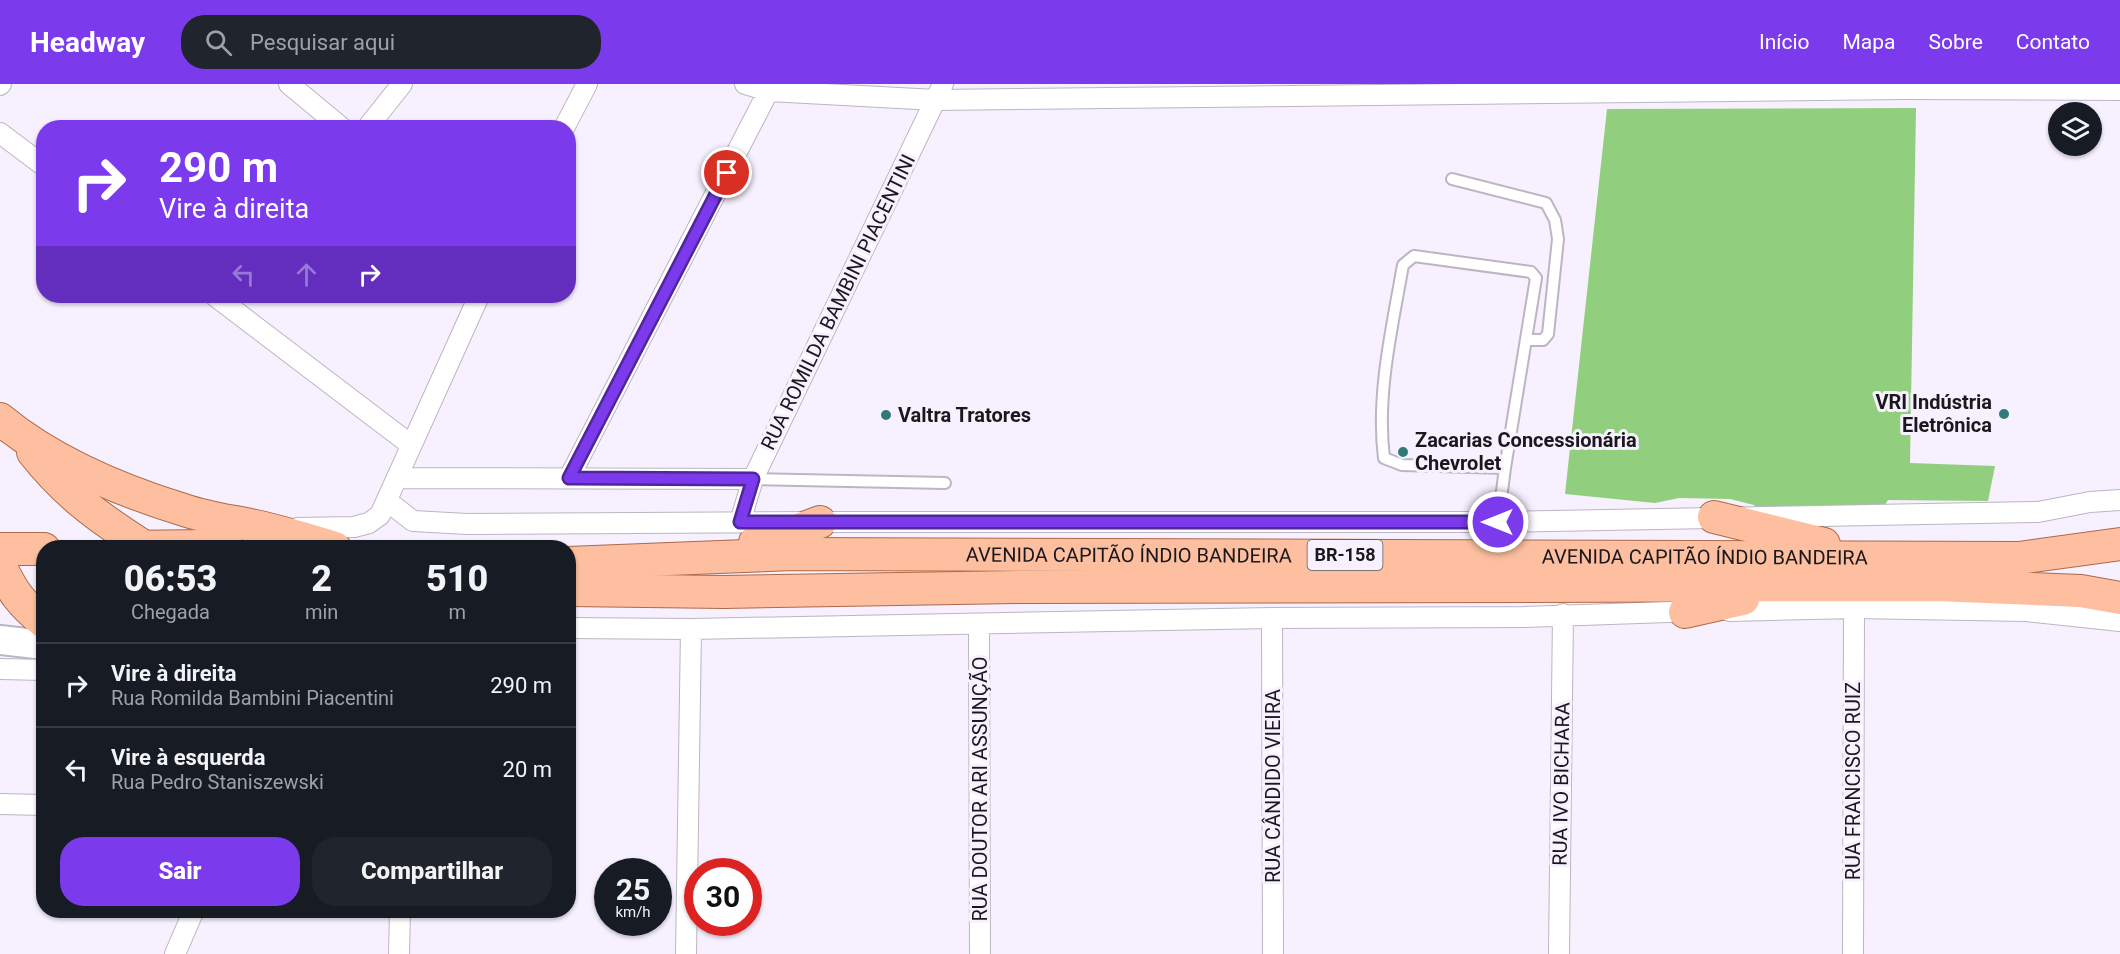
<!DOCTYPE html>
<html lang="pt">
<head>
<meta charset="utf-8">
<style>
  body { margin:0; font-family:Roboto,sans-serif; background:#20242c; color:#f1f3f6; height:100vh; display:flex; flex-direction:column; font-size:22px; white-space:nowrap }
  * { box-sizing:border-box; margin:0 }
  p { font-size:20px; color:#9ea1a6 }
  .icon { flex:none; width:33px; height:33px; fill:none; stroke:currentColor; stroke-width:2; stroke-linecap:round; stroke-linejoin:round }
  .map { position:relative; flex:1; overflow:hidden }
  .sheet { position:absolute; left:36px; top:456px; width:540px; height:378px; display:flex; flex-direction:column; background:#171b24; border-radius:24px; box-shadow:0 2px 4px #0004 }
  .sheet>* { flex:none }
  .hud { position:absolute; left:36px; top:36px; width:540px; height:183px; border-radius:24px; box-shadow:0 2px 4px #0004; background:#7c3aed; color:#fff; overflow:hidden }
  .buttons { position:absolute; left:2048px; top:18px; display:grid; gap:12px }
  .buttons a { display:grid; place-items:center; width:54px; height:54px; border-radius:50%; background:#171b24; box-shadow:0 2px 4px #0004; font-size:30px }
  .speed { position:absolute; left:594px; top:774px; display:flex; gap:12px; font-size:30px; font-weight:700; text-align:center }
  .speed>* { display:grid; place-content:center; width:78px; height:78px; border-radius:50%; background:#171b24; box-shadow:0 2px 4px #0004; line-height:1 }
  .speed small { font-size:15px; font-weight:400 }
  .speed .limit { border:9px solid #d22; background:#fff; color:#111 }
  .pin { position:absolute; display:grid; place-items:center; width:51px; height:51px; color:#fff; margin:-26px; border:3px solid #fff; border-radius:50%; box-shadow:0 2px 6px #0007 }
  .me { position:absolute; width:66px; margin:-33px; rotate:270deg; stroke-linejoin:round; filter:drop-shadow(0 0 4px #0008) }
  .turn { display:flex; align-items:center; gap:21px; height:126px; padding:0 24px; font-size:27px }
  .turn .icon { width:78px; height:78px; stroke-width:2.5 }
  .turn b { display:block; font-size:42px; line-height:51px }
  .lanes { display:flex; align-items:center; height:57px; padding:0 24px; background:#0003; justify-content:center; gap:30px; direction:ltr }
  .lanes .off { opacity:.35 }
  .eta { display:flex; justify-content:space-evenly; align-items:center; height:102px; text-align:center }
  .eta b { font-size:36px; font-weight:800; line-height:42px }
  .button { display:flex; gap:12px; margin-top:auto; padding:12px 24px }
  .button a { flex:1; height:69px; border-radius:24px; background:#7c3aed; color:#fff; font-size:24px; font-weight:800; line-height:69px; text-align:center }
  .button a+a { background:#20242c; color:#f1f3f6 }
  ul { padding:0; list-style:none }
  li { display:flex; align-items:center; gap:18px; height:84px; padding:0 24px; border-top:2px solid #363941 }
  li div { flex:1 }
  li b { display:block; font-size:22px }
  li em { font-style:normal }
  header { display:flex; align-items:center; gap:36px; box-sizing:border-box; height:84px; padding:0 30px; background:#7c3aed; color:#fff }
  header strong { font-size:28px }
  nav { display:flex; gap:33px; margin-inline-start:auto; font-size:21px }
  .search { width:420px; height:54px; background:#20242c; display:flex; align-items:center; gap:15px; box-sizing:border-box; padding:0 21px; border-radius:24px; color:#9ea1a6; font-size:22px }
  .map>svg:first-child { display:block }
  .forest { fill:#91cf7e }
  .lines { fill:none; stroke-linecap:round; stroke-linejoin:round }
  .service-casing { stroke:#bcb5c2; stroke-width:14 }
  .minor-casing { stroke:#bcb5c2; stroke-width:22 }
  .secondary-casing { stroke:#bcb5c2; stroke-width:32 }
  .primary-casing { stroke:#ad6948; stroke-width:34 }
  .service { stroke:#fff; stroke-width:10 }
  .minor { stroke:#fff; stroke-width:20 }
  .secondary { stroke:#fff; stroke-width:28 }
  .primary { stroke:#fdbf9f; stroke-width:32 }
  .route-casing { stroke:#51269a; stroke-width:15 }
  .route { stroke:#7c3aed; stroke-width:10 }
  .poi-dot { fill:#317a79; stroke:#f7f0fe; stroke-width:2 }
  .labels { text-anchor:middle; stroke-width:6; stroke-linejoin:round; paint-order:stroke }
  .shield { fill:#f7f0fe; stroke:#5c5960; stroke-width:1.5 }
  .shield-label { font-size:18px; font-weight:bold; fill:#1a181c }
  .street-label { font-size:20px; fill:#1a181c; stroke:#f7f0fe }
  .poi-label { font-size:20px; font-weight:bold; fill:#1a181c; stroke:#f7f0fe; text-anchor:start }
</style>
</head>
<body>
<header>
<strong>Headway</strong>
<div class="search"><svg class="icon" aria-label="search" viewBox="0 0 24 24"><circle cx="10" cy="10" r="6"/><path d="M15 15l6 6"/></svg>Pesquisar aqui</div>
<nav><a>Início</a><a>Mapa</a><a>Sobre</a><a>Contato</a></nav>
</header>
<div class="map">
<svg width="2120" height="870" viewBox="0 0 2120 870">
  <rect width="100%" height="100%" fill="#f7f0fe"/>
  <!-- forest -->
  <path class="forest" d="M1916,24L1910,379L1995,382L1988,417L1888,416L1876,435L1824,444L1774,440L1754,421L1730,415L1679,414L1655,419L1565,410L1607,25Z"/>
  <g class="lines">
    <!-- service casing -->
    <g class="service-casing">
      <path id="service" d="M1452,95L1546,119L1555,136L1558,155L1548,250L1543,256H1526
        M753,395L945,399
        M1498,438L1505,384L1536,194L1531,188L1414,172L1403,181C1392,244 1376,311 1384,374L1402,381L1505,384"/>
    </g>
    <!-- minor casing -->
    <g class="minor-casing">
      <path id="minor" d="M289,0L342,44
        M745,0L769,7L936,16L1905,5L2120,6
        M0,1L1,0
        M367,44L402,0
        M564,44L587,0
        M0,49L44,82
        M215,212L411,361
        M397,394L753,395
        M569,394L772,0
        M387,417L413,437L467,440L820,438H1498L2038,428L2090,418L2120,416
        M740,438L753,395L943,0
        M297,444L354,443L369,439L380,431L479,212
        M1729,527L1854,524L2026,527L2120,537
        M1272,534L1273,870
        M979,540L980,870
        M568,544L691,545L1272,534L1524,533L1697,527
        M0,585L44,586
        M0,720L44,721
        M175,870L194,826
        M399,870L400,826
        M686,870L691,545
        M1559,870L1563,530
        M1853,870L1854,524"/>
    </g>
    <!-- secondary casing -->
    <g class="secondary-casing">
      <path id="secondary" d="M0,556L44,561"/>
    </g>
    <!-- primary casing -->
    <g class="primary-casing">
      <g id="primary">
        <path d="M0,335C52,378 119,406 184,426C207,434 232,437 255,442C282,448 309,456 335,464"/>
        <path d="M33,368C66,410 99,434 143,462"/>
        <path d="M1714,433L1824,460"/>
        <path d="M755,458L780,453L820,438"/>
        <path d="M124,463L205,462L228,464"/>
        <path d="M0,465H44"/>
        <path id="s1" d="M568,479L794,470L2019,474L2120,460"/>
        <path d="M0,481C12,507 21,520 44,538"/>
        <path d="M568,506L724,508L1023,503L1936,501L2081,507L2120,514"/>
        <path d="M1685,528L1743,515"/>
      </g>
    </g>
    <!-- service -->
    <use href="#service" class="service"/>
    <!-- minor -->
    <use href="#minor" class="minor"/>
    <!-- secondary -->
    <use href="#secondary" class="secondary"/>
    <!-- primary -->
    <use href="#primary" class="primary"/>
  </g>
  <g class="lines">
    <!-- route casing -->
    <g class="route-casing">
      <path id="route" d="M727,89L569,394L753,395L740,438H1498"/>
    </g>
    <!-- route -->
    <use href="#route" class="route"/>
  </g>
  <!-- markers -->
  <g class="poi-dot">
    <circle cx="2004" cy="330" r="6"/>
    <circle cx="886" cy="331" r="6"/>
    <circle cx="1403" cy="368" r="6"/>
  </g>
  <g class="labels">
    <!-- shield labels -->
    <rect class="shield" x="1307.5" y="456" width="75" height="30" rx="4.5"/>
    <g class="shield-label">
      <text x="1345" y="477">BR-158</text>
    </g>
    <!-- street labels -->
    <g class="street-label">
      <text transform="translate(838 218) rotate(-64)" y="7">RUA ROMILDA BAMBINI PIACENTINI</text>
      <text dy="7" stroke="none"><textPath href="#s1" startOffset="561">AVENIDA CAPITÃO ÍNDIO BANDEIRA</textPath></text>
      <text dy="7" stroke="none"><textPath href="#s1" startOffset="1137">AVENIDA CAPITÃO ÍNDIO BANDEIRA</textPath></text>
      <text transform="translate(1853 697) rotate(-90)" y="7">RUA FRANCISCO RUIZ</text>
      <text transform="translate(1561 700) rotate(-89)" y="7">RUA IVO BICHARA</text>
      <text transform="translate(1273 702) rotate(-90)" y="7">RUA CÂNDIDO VIEIRA</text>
      <text transform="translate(980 705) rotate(-90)" y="7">RUA DOUTOR ARI ASSUNÇÃO</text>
    </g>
    <!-- poi labels -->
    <g class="poi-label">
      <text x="1992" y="325" text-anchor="end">VRI Indústria<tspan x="1992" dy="23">Eletrônica</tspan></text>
      <text x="898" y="338">Valtra Tratores</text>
      <text x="1415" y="363">Zacarias Concessionária<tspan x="1415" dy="23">Chevrolet</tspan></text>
    </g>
  </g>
</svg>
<div class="buttons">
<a><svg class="icon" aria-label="layers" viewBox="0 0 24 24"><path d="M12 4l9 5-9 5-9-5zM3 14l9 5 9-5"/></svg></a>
</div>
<div class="speed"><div>25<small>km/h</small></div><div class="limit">30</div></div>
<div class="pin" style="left:727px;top:89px;background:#d93025"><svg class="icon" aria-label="arrive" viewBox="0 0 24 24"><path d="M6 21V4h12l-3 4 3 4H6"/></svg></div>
<svg class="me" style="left:1498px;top:438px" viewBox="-20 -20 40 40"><circle r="17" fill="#7c3aed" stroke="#fff" stroke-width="3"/><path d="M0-11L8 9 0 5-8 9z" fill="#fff"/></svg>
<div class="hud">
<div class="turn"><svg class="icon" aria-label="right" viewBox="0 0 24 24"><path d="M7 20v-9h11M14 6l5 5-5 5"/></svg><div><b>290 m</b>Vire à direita</div></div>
<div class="lanes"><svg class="icon off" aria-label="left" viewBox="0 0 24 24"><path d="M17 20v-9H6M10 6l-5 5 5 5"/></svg><svg class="icon off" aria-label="ahead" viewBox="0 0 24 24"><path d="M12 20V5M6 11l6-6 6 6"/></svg><svg class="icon" aria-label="right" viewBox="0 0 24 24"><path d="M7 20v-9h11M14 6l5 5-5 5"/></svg></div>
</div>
<section class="sheet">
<div class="eta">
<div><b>06:53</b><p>Chegada</p></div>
<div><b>2</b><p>min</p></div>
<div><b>510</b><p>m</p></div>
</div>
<ul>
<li><svg class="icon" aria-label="right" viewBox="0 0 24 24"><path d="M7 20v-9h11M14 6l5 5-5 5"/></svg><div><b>Vire à direita</b><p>Rua Romilda Bambini Piacentini</p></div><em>290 m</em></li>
<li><svg class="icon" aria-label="left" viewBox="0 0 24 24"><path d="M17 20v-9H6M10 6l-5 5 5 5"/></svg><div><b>Vire à esquerda</b><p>Rua Pedro Staniszewski</p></div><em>20 m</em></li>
</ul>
<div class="button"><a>Sair</a><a>Compartilhar</a></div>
</section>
</div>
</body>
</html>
